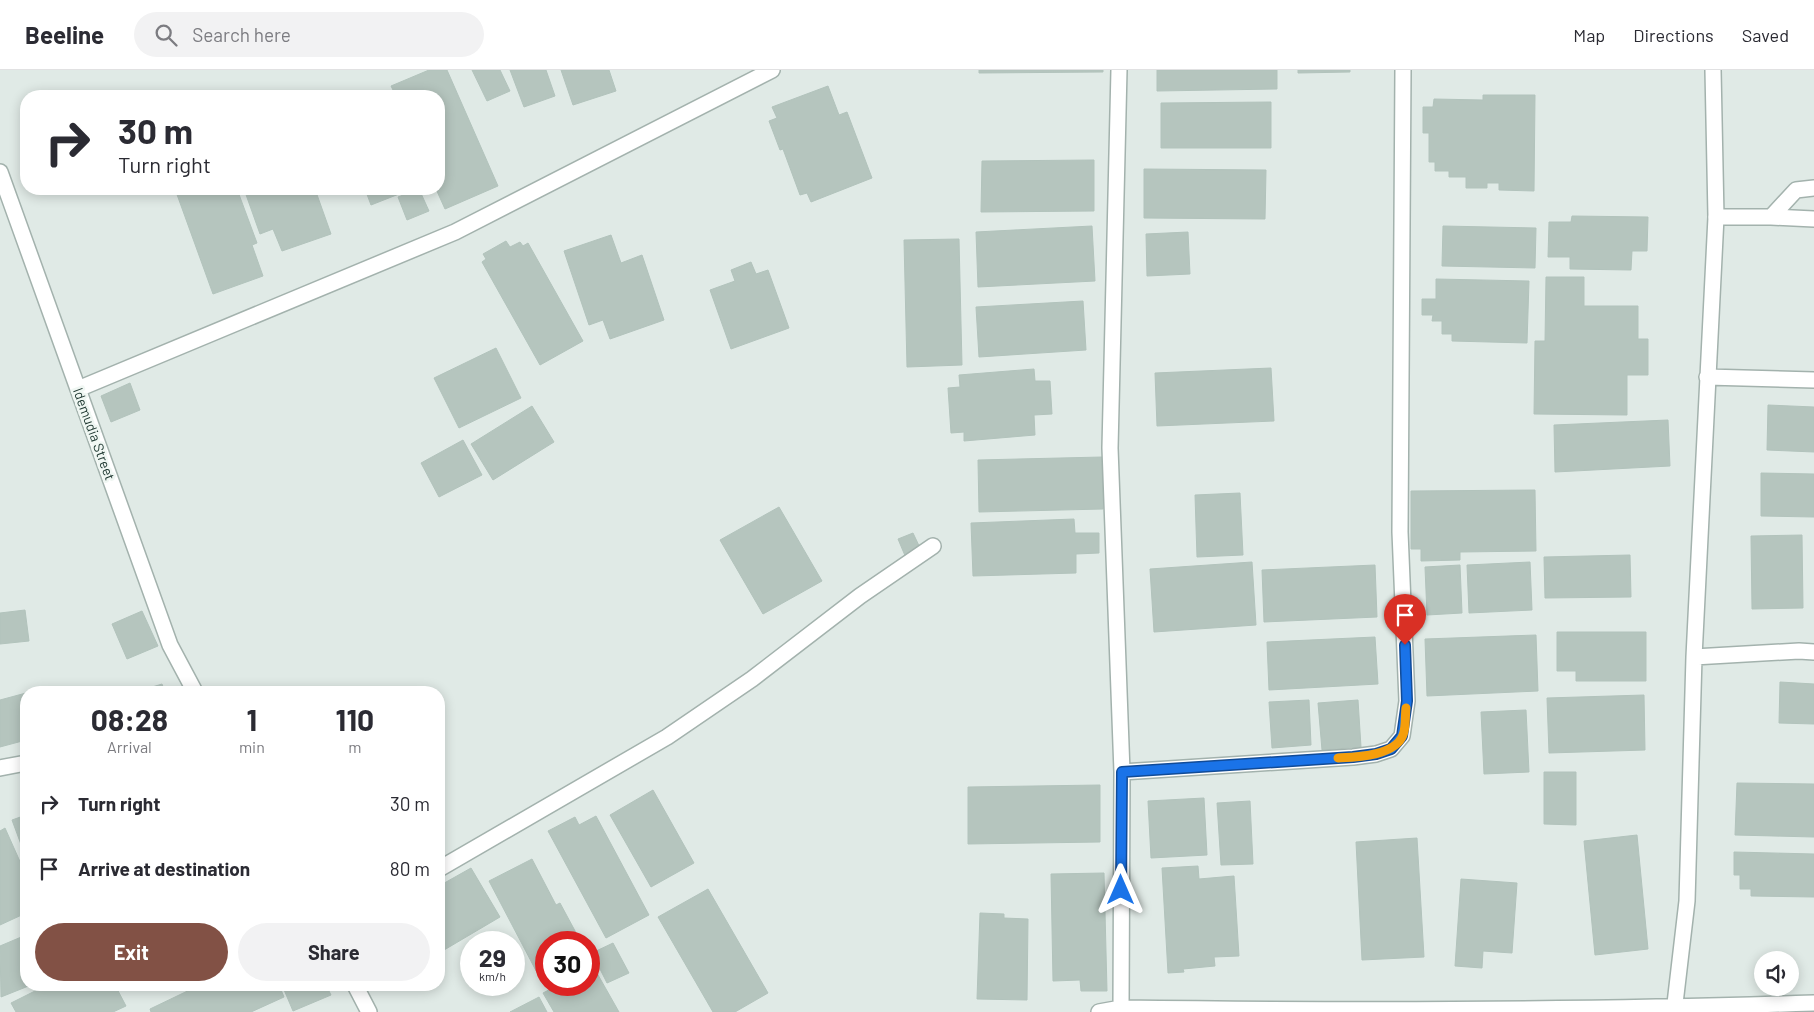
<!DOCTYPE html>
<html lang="en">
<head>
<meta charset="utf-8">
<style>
  body { margin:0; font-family:Barlow,sans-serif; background:#f2f2f3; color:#2b2b33; height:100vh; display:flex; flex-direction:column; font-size:19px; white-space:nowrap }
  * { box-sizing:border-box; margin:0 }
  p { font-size:16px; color:#7c7c81 }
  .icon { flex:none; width:28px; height:28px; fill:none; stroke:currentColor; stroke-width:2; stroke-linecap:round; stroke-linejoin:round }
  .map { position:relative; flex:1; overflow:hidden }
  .details { position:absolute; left:20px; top:616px; width:425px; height:305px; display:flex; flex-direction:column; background:#fff; border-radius:20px; box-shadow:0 2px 12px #0003 }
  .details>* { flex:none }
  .hud { position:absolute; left:20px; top:20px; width:425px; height:105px; border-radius:20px; box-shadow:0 2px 12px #0003; background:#fff; color:#2b2b33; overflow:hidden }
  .buttons { position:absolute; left:1754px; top:881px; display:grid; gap:10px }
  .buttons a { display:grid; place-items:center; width:45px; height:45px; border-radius:50%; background:#fff; box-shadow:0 2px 12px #0003; font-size:25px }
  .speed { position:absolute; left:460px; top:861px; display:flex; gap:10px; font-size:25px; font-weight:700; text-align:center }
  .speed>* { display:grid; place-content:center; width:65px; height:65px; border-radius:50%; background:#fff; box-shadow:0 2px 12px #0003; line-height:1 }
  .speed small { font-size:12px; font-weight:400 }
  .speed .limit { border:8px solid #d22; background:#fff; color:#111 }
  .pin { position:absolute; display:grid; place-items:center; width:42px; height:42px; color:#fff; margin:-51px -21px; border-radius:50% 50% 50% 0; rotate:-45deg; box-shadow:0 0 5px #0007 }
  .pin .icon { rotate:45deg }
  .me { position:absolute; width:55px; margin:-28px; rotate:0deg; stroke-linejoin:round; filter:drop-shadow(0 0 4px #0008) }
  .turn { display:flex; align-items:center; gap:18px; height:105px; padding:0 15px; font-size:22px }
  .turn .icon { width:65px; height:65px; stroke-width:2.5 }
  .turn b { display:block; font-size:35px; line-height:42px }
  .eta { display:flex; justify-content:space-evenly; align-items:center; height:85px; text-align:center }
  .eta b { font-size:30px; font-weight:700; line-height:35px }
  .action { display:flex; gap:10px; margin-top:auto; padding:10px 15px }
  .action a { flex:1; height:58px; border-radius:30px; background:#825145; color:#fff; font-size:20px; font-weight:700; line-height:58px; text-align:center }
  .action a+a { background:#f2f2f3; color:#2b2b33 }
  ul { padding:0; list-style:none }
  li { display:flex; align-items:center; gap:15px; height:65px; padding:0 15px }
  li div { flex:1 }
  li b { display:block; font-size:19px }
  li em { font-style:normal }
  header { display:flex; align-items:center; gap:30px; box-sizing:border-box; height:70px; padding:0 25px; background:#fff; border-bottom:1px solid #e1e1e2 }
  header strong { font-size:24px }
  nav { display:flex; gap:28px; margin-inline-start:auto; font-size:18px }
  .search { width:350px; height:45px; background:#f2f2f3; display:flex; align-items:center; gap:12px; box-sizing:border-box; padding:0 18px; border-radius:28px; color:#7c7c81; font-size:19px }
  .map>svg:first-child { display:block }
  .building { fill:#b5c5be; stroke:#b2c3bc }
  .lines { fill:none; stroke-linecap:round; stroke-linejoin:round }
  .lane-casing { stroke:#a3b2ad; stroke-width:18 }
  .street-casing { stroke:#a3b2ad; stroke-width:18 }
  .lane { stroke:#fff; stroke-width:15 }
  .street { stroke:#fff; stroke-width:15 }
  .route-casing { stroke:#114b97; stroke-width:12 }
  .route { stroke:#1a73e8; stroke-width:9 }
  .slow { stroke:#f59e0b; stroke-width:9 }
  .labels { text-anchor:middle; stroke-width:5; stroke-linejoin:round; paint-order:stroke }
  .street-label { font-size:14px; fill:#213a33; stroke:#f0f7f3 }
</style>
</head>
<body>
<header>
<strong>Beeline</strong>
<div class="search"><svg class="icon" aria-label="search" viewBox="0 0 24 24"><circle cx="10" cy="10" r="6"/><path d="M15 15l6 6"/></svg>Search here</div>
<nav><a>Map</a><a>Directions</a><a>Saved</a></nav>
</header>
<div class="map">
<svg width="1814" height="942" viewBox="0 0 1814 942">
  <rect width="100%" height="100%" fill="#e0eae6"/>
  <!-- building -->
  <path class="building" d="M429,0H447L498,116L445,139L436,119H439V26H396L391,16Z
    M472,0H500L510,21L487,31Z
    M510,0H546L555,26L524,37Z
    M561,0H609L616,21L573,35Z
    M979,0H1103V2L979,3Z
    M1157,0H1277V19L1157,21Z
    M1298,0H1350V2L1298,3Z
    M828,16L839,45L847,42L872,108L811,132L807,123L800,125L783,79L780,80L769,51L777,48L772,37Z
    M1483,25H1535L1534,121L1499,120V113H1487V118H1466V107H1449V101H1435V92H1429V63H1423V37H1433L1434,29L1483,30Z
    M1271,32V78H1161V33Z
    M1094,90V141L981,142L982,91Z
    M1144,99L1266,100L1265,149L1144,148Z
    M175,119H237L257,173L252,175L263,206L213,224Z
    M244,119H315L331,164L282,181L273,159L260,164Z
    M365,119H397L399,124L371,135Z
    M419,119L429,141L407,150L398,127Z
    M1572,146L1648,147L1647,181H1632L1631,200L1570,199V187H1548L1549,152H1571Z
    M1092,156L1095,211L978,217L976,162Z
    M1443,156L1536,158L1535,198L1442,196Z
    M1188,162L1190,204L1147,206L1146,164Z
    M611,165L621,193L642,185L664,250L610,269L603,250L589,255L564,181Z
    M959,169L962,295L907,297L904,170Z
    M506,171L510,177L520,172L523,176L528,173L583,271L540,295L482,192L486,189L483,184Z
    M751,192L756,204L768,200L789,258L731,279L710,220L735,211L731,200Z
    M1546,207H1584V236H1638V269H1648V305H1627V345L1534,344L1535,271H1545Z
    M1436,209L1529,211L1527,273L1452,271V264H1442V251H1432L1433,245H1422V229H1436Z
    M1083,231L1086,280L979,287L976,237Z
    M496,278L521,328L459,358L434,308Z
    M1271,298L1274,351L1157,356L1155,303Z
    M1034,299L1035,311H1050L1052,344L1034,345L1035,365L964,371V362L951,363L948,318L960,317L959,305Z
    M130,313L140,340L111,352L101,326Z
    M1768,335L1814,337V382L1767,380Z
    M532,336L554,372L493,410L471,374Z
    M1668,350L1670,396L1555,402L1554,355Z
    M463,370L482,405L439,427L421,393Z
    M1102,387L1103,439L979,442L978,390Z
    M1761,403L1814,404V447L1761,446Z
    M1535,420L1536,481L1460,482V490L1421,491V479H1411V421Z
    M1240,423L1243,485L1197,487L1195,425Z
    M779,437L822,511L763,544L720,470Z
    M1074,449L1075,463H1099V483L1076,484V503L973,506L971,453Z
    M913,463L922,482L906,488L898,469Z
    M1802,465L1803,538L1752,539L1751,466Z
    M1630,485L1631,527L1545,528L1544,487Z
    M1252,492L1256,555L1154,562L1150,499Z
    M1530,492L1532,540L1469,543L1467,495Z
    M1375,495L1377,547L1264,552L1262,500Z
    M1460,495L1462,543L1427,545L1425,497Z
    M25,540L29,571L0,574V543Z
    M142,541L158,576L127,589L112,554Z
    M1557,562H1646V611H1576V601H1557Z
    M1536,565L1538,621L1427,626L1425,569Z
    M1375,567L1378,614L1269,620L1267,572Z
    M1780,612L1814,614V654L1779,653Z
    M162,614L165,622H136Z
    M26,623V670L0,677V630Z
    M1644,625L1645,680L1549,683L1547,628Z
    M1309,630L1311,675L1272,678L1269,632Z
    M1358,630L1361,677L1322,680L1318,633Z
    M1526,640L1529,702L1484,704L1481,642Z
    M1544,702H1576V755L1544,754Z
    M1737,713L1814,714V767L1735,765Z
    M1100,715V772L968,774V717Z
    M653,720L694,793L651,817L610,745Z
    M1204,728L1207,785L1151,788L1148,731Z
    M1250,731L1253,794L1221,795L1217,733Z
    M26,745V788L12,750Z
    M596,746L649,845L606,868L548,761L575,747L579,755Z
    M5,758L26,805V843L0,855V761Z
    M1637,765L1648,879L1595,885L1584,771Z
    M1417,768L1424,887L1362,890L1356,772Z
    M1734,782L1814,784V827L1751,826V819H1740V805H1734Z
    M532,789L556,835L560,833L581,872H546V912L543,914L489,811Z
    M1198,796L1199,809L1234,806L1239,886L1214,887L1215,896L1183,899L1184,902L1168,903L1162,798Z
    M471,798L500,847L439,883V816Z
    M1104,803L1107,921H1081L1080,910L1053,911L1051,804Z
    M1461,809L1517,813L1512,883L1483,881L1482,898L1455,896Z
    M708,819L768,923L735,942H713L658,847Z
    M980,843L1004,844V848L1028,849L1027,930L977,929Z
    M26,865V915H31L1,927L0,876Z
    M613,873L629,903L607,913L592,883Z
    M593,896L619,942H554L543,923L558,915H589V898Z
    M47,915H115L126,936L113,942H16L11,933Z
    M200,915H279L284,927L251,942H151L150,939Z
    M282,915H326L331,925L293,941Z
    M539,927L547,942H510Z"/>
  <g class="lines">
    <!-- lane casing -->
    <g class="lane-casing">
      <path id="lane" d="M1716,147H1771L1814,149
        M1771,147L1796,120L1814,118"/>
    </g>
    <!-- street casing -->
    <g class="street-casing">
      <path id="street" d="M1119,0L1110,378L1122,702L1121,938
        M0,102L170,575L195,622
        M1707,307L1814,310
        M78,319L455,162L772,0
        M1694,587L1799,581L1814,582
        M0,698L26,693
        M1122,702L1353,687L1376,684L1391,679L1402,666L1407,631L1400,462L1403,0
        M439,799L667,667L752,609L860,526L933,476
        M355,915L369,942
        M1099,942L1121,938C1352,941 1583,941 1814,933
        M1674,942L1687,831L1694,587L1716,147L1713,0"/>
    </g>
    <!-- lane -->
    <use href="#lane" class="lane"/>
    <!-- street -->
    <use href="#street" class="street"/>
  </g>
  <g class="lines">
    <!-- route casing -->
    <g class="route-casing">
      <path id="route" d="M1121,820L1122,702L1353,687L1376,684L1391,679L1402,666L1407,631L1405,575"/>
    </g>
    <!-- route -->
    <use href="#route" class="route"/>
    <!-- slow -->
    <path class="slow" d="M1338,688C1356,687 1395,686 1403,665C1406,658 1405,646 1406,638"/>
  </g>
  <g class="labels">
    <!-- street labels -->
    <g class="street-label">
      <text transform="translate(94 364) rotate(70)" y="5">Idemudia Street</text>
    </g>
  </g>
</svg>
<div class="buttons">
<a><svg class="icon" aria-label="sound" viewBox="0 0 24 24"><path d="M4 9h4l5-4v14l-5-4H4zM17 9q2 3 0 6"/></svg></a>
</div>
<div class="speed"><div>29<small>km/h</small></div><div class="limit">30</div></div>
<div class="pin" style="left:1405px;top:575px;background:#d93025"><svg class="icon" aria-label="arrive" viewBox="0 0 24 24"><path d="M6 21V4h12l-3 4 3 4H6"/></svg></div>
<svg class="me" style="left:1121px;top:820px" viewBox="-20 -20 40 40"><path d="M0-17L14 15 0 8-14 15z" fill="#1a73e8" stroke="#fff" stroke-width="4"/></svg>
<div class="hud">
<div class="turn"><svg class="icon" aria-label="right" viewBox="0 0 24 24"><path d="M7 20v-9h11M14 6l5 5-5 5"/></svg><div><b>30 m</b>Turn right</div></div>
</div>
<section class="details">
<div class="eta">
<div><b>08:28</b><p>Arrival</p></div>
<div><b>1</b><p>min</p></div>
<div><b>110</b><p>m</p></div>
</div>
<ul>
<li><svg class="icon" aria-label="right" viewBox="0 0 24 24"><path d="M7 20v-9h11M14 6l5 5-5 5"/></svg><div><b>Turn right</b></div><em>30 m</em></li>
<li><svg class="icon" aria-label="arrive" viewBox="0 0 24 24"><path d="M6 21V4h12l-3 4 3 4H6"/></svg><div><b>Arrive at destination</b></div><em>80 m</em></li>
</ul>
<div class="action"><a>Exit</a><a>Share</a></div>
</section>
</div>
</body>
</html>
